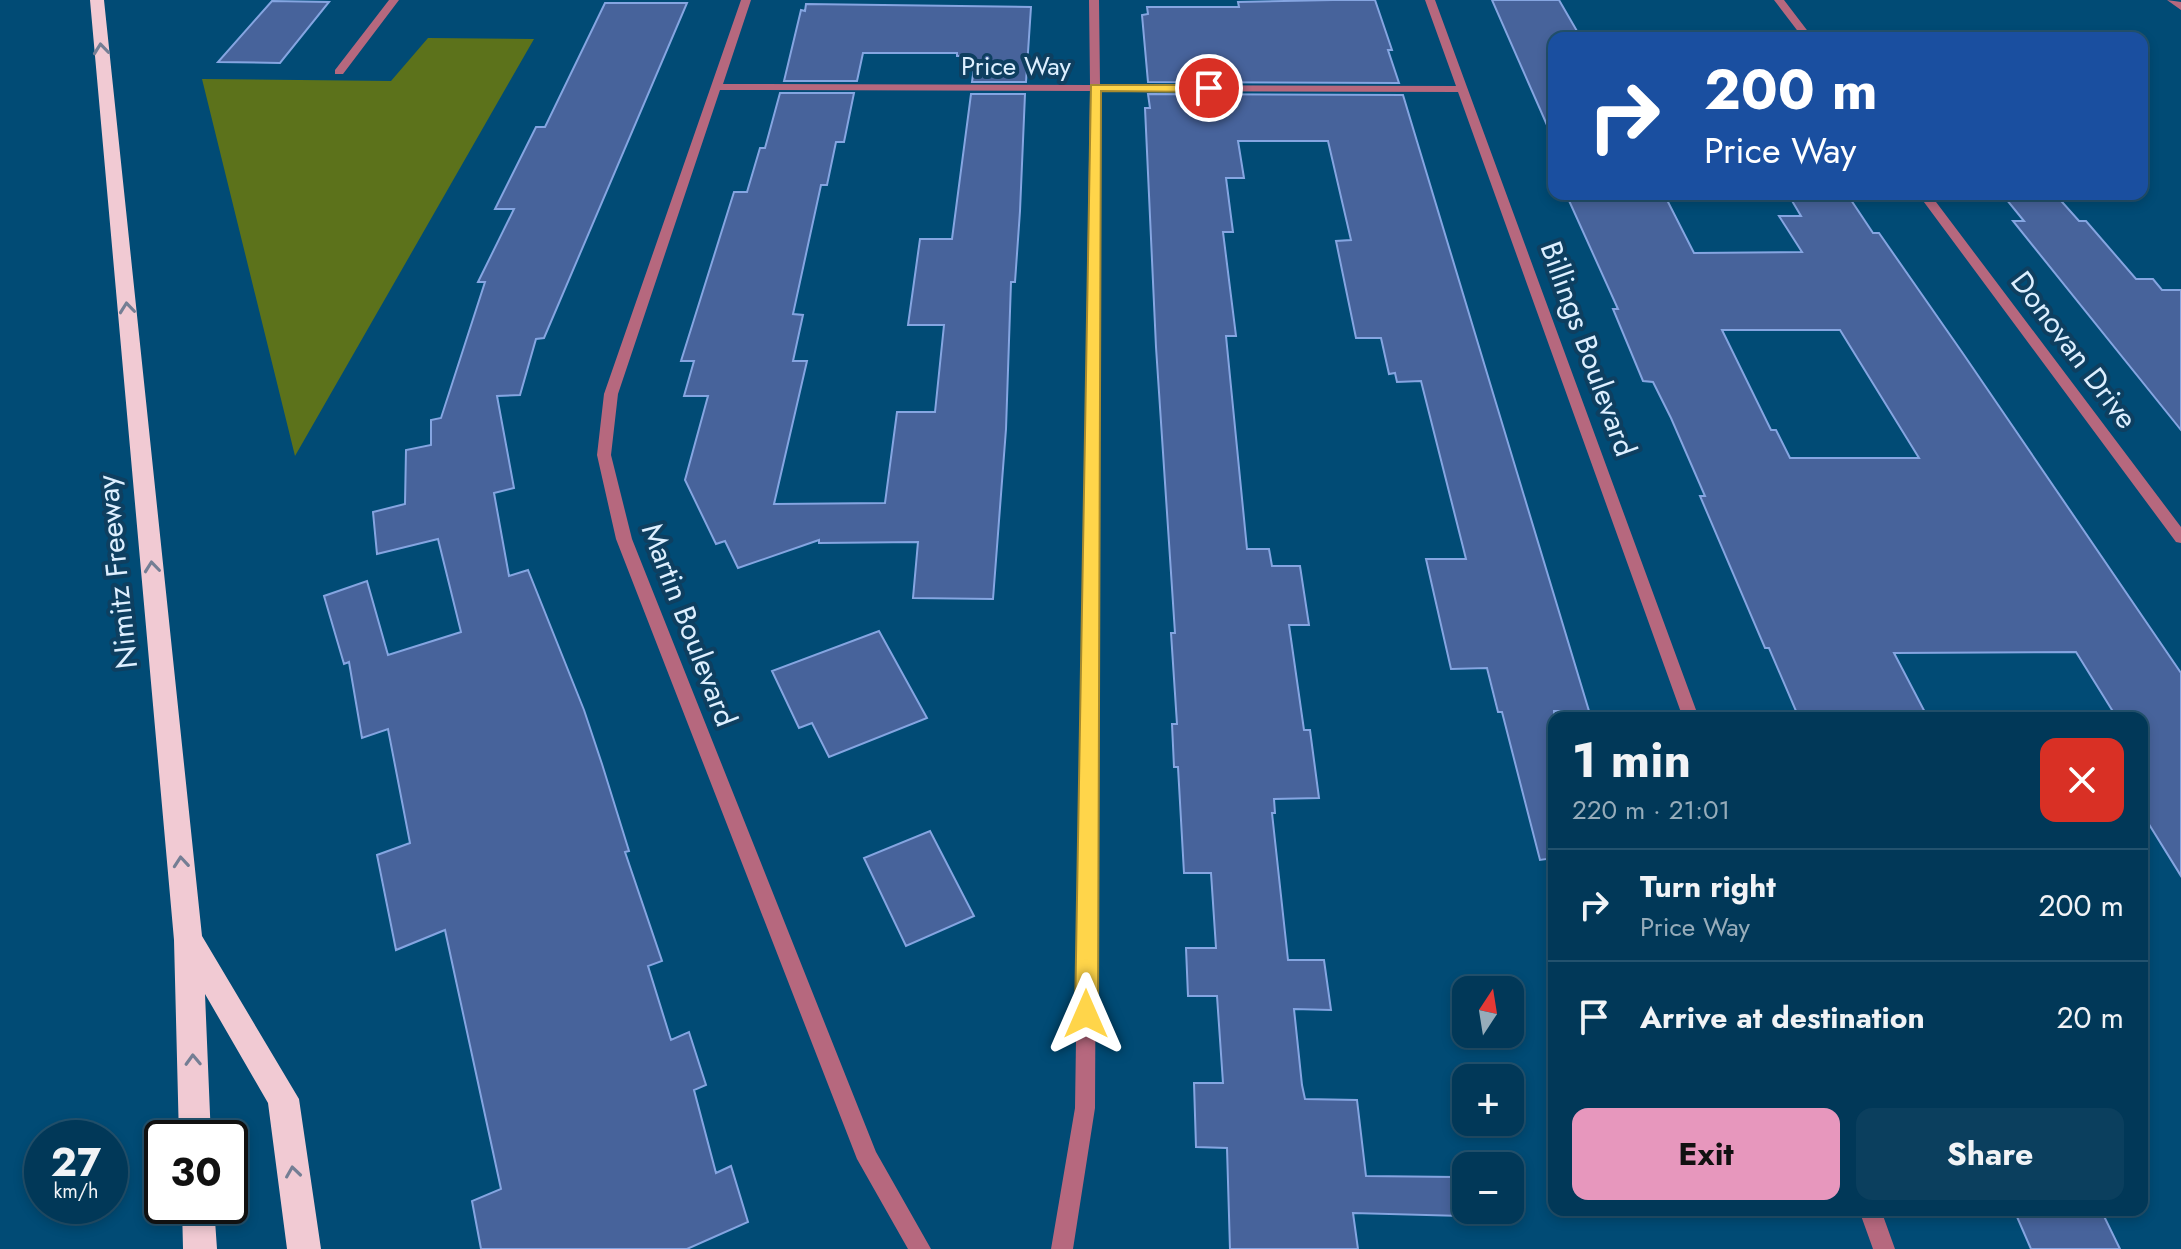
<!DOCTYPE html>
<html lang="en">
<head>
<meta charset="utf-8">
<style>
  body { margin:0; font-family:Jost,sans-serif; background:#0b3f5e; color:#f1f3f6; height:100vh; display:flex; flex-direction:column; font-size:30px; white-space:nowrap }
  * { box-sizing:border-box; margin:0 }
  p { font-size:26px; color:#96acba }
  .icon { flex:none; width:44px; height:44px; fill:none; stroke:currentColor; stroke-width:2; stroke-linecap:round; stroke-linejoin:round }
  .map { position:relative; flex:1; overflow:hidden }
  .sheet { position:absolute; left:1548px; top:712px; width:600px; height:504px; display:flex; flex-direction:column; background:#013858; border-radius:16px; box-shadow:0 4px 12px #0003,0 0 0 2px #23526e }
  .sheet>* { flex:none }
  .guide { position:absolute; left:1548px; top:32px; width:600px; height:168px; border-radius:16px; box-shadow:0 4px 12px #0003,0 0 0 2px #23526e; background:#1a4fa0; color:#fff; overflow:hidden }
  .needle { width:52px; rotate:12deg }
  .controls { position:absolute; left:1452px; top:976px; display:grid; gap:16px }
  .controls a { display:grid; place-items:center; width:72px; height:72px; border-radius:16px; background:#013858; box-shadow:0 4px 12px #0003,0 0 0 2px #23526e; font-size:40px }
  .speed { position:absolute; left:24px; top:1120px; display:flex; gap:16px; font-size:40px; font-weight:700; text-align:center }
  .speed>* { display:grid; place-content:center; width:104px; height:104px; border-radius:50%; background:#013858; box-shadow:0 4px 12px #0003,0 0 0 2px #23526e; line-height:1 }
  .speed small { font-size:20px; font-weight:400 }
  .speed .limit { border:4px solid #111; border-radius:12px; background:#fff; color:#111 }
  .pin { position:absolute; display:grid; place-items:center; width:68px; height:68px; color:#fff; margin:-34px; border:4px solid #fff; border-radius:50%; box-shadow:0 2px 8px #0007 }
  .me { position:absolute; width:88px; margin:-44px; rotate:0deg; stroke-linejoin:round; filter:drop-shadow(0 0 6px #0008) }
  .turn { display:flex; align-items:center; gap:28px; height:168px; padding:0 24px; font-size:36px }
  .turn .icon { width:104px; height:104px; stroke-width:2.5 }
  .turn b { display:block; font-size:56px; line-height:68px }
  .round { display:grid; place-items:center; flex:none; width:84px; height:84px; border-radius:16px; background:#0b3f5e }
  .headline { display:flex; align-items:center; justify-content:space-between; height:136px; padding:0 24px }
  h1 { font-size:48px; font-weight:700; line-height:60px }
  .primary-button { display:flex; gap:16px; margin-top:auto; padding:16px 24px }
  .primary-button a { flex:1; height:92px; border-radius:16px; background:#e797bd; color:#111; font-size:32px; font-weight:700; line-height:92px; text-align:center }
  .primary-button a+a { background:#0b3f5e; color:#f1f3f6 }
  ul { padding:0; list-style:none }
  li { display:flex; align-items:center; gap:24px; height:112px; padding:0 24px; border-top:2px solid #23526e }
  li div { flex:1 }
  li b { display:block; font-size:30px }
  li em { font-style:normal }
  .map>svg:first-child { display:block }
  .green { fill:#5c721b }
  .building { fill:#47639b; stroke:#85a5e1; stroke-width:2; fill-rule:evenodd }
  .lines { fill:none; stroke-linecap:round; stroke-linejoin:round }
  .street { fill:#b6687e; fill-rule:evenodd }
  .highway { fill:#f1cad3; fill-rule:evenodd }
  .oneway { stroke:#747e94 }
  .route { fill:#ffd54a; stroke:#a68a30; stroke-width:2 }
  .labels { text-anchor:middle; stroke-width:8; stroke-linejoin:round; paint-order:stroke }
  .far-street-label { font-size:26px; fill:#ddefff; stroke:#0e3f60 }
  .street-label { font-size:30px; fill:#ddefff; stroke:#0e3f60 }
</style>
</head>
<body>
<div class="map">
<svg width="2181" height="1249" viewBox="0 0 2181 1249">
  <rect width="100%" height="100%" fill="#014b75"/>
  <!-- green -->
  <path class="green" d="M428,38L534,39L295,456L202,79L391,81Z"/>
  <!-- building -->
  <path class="building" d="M1333,0H1375L1392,50H1388L1399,83L1148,82L1142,15L1148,14L1147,7H1239L1238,2Z
    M1492,0H1559L1581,38H1554V141Z
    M272,1L329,2L280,63L218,62Z
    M605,3H687L544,338L536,339L520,395L497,396L514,488L494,493L509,576L528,570L584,710L602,764L629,851L625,852L662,961L648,966L671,1040L689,1032L706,1085L694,1090L716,1173L731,1166L748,1222L687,1249H481L472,1201L501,1189L445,930L396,950L377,855L410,843L388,729L362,738L349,662L344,664L324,596L367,581L388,655L461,632L438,539L377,554L373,512L405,504L406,450L431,445V420L441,418L485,282H478L514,209H495L536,127H545Z
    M806,4L1031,7L1026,82H972L975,61H969V56H957V53H863L857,81H784L801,10L805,11Z
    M780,93H854L844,142H836L827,185H821L793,314L803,315L793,361H807L774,504L885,503L897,412H935L944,325H908L920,239H952L971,94H1025L1020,211L1015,282H1011L1006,429L993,599L913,598L918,542L819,543V540L738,568L725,541L716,544L685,480L708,396H684L694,361H681L734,192H747L760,148H765Z
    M1148,94L1403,95L1589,711H1554V858L1540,860L1502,712H1498L1487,668L1451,669L1426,559H1466L1464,551L1421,381L1397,382L1395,373L1389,374L1381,338H1356L1336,241L1351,240L1328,141H1238L1244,178H1226L1233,232H1223L1236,336H1226L1247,549H1269L1272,566H1300L1309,625H1289L1304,730H1310L1319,798L1274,799L1275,813H1272L1288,960H1324L1331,1010L1294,1009L1302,1085L1305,1099L1357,1100L1366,1176L1456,1177L1462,1216L1353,1213L1358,1249H1230L1227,1148L1196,1147L1194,1083H1223L1217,996H1188L1186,948H1216L1211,873H1184L1178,767H1174L1172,724H1177L1171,633H1175L1156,347L1145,108H1150Z
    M1566,194H1664L1694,253L1802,252L1779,216H1801L1788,194H1847L1873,233H1879L1964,355L2181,673V876L2142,813V718H2117L2076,652L1894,653L1928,718H1799L1769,648H1765L1700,496H1705L1671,418L1653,382L1643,381L1613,309H1618ZM1722,330H1840L1919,458H1790L1776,430H1771Z
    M2002,194H2055L2079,221H2086L2136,279H2153L2162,290H2181V430L2013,221H2024Z
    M879,631L927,718L829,757L812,723L799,728L772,671Z
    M930,831L974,916L906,946L864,858Z
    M2014,1210H2101L2120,1249H2031Z"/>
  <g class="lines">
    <!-- street -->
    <path class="street" d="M389,0H399L343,74H335V70Z
      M741,0H751L723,84L1090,85L1089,0H1099L1100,85L1456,86L1425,0H1435L1699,718H1683L1458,92L1100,91L1095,1108L1073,1249H1051L1075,1108L1090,91L720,90L618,394L611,455L632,539L876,1152L931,1249H908L857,1159L616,539L597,455L604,394Z
      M1774,0H1784L1813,38H1803Z
      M2167,0L2181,2V10Z
      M1918,194H1930L2181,527V543L2176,542Z
      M1859,1210H1881L1895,1249H1873Z"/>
    <!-- highway -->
    <path class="highway" d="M90,0H104L202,936L299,1099L321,1249H287L268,1103L205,994L211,1138H179L174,940Z
      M182,1206H214L217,1249H183Z"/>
  </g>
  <!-- one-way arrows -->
  <defs><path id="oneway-chevron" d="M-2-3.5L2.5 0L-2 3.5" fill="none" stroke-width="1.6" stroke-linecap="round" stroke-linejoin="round" transform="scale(2)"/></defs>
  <g class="oneway">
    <use href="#oneway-chevron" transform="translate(101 49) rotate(-96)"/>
    <use href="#oneway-chevron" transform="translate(127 308) rotate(-96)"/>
    <use href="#oneway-chevron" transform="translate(152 567) rotate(-96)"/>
    <use href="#oneway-chevron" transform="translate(181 862) rotate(-95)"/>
    <use href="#oneway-chevron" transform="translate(193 1060) rotate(-92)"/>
    <use href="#oneway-chevron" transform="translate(293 1172) rotate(-98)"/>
  </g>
  <!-- route -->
  <path class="route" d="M1091,85H1209L1215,88L1209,92L1101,91L1098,1014L1094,1022L1086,1025L1078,1022L1075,1014Z"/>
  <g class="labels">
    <!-- far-street labels -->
    <g class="far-street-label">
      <text x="1016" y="75">Price Way</text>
    </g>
    <!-- street labels -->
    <g class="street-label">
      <text transform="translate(1588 349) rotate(70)" y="10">Billings Boulevard</text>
      <text transform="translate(2074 350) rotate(53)" y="10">Donovan Drive</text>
      <text transform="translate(117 572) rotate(-96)" y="10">Nimitz Freeway</text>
      <text transform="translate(689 625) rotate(69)" y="10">Martin Boulevard</text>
    </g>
  </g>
</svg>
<div class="controls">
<a><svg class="needle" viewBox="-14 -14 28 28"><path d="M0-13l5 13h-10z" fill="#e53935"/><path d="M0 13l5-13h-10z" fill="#96acba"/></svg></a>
<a>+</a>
<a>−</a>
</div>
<div class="speed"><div>27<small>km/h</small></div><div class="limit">30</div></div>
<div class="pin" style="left:1209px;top:88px;background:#d93025"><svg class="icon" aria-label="arrive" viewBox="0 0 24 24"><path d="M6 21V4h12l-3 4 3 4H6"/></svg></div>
<svg class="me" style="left:1086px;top:1014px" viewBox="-20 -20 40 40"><path d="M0-17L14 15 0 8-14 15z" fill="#ffd54a" stroke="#fff" stroke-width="4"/></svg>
<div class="guide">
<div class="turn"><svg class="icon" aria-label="right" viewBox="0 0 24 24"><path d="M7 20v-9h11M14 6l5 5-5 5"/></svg><div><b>200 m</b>Price Way</div></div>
</div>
<section class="sheet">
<div class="headline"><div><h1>1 min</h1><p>220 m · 21:01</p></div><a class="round" style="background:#d93025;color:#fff"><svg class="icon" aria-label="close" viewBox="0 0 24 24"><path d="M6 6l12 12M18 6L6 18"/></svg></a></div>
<ul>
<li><svg class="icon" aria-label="right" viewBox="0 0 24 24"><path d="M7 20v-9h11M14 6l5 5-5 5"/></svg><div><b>Turn right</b><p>Price Way</p></div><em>200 m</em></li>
<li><svg class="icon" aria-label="arrive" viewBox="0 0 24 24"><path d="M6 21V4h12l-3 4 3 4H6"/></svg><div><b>Arrive at destination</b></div><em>20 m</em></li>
</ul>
<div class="primary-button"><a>Exit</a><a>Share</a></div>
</section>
</div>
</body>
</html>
